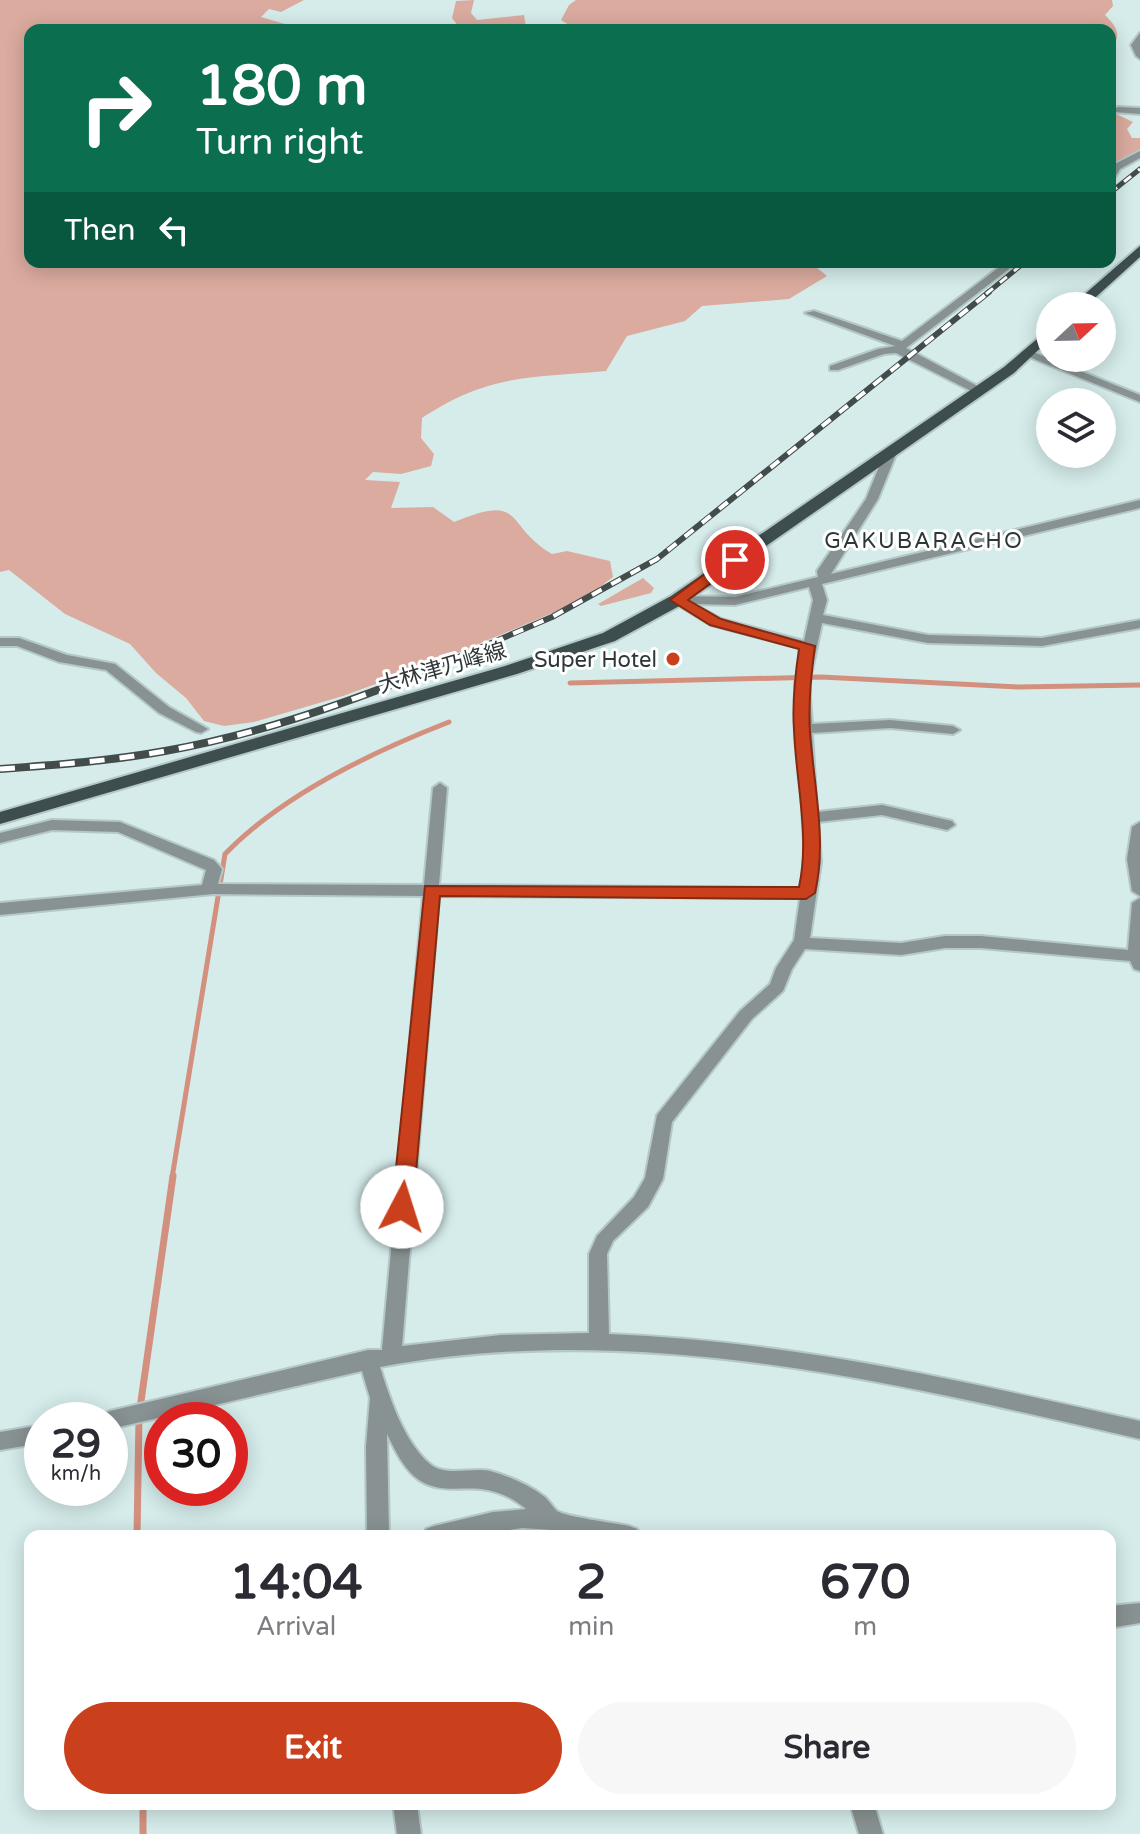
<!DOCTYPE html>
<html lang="en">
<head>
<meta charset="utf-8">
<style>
  body { margin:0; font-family:"Varela Round","Noto Sans JP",sans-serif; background:#f7f7f7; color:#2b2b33; height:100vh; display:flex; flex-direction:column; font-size:30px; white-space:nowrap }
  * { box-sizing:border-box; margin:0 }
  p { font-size:26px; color:#7c7c81 }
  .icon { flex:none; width:44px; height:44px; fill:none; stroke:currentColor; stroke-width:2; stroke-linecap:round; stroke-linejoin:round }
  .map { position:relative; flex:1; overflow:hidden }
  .details { position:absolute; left:24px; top:1530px; width:1092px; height:280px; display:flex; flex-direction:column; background:#fff; border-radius:16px; box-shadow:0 4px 20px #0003 }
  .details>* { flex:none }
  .top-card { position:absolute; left:24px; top:24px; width:1092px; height:244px; border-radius:16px; box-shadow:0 4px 20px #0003; background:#0b6e4f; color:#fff; overflow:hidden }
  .needle { width:52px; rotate:68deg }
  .controls { position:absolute; left:1036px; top:292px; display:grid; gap:16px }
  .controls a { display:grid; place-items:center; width:80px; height:80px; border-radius:50%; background:#fff; box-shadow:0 4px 20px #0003; font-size:40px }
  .speed { position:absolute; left:24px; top:1402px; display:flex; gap:16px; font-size:40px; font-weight:700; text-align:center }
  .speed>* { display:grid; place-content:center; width:104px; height:104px; border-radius:50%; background:#fff; box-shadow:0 4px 20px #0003; line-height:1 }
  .speed small { font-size:20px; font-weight:400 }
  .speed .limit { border:12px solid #d22; background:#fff; color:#111 }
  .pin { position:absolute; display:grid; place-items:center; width:68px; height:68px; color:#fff; margin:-34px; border:4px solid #fff; border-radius:50%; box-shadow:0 2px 8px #0007 }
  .me { position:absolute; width:88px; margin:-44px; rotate:5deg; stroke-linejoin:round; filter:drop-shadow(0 0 6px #0008) }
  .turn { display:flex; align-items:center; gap:28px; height:168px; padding:0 40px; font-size:36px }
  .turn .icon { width:104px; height:104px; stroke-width:2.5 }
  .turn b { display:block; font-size:56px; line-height:68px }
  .then { display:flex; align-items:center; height:76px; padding:0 40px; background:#0003; gap:16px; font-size:30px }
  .eta { display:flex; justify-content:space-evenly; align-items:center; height:136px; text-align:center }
  .eta b { font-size:48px; font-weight:700; line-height:56px }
  .action { display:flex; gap:16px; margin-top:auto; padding:16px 40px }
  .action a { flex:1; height:92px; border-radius:48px; background:#ca401c; color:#fff; font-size:32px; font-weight:700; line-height:92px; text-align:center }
  .action a+a { background:#f7f7f7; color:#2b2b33 }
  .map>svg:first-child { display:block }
  .green { fill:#dbab9f }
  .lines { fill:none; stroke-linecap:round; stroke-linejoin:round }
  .stream-far1 { stroke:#d4907e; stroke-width:5 }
  .stream { stroke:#d4907e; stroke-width:7 }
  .minor-casing { stroke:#b4c8c7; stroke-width:4 }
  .major-casing { stroke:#b4c8c7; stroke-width:4 }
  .minor { fill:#899292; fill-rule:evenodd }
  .major { fill:#3e4e4e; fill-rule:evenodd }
  .rail-far2-casing { stroke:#414c4b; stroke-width:5 }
  .rail-far1-casing { stroke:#414c4b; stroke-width:6 }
  .rail-casing { stroke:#414c4b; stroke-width:8 }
  .rail-far2 { stroke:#fff; stroke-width:3; stroke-dasharray:9; stroke-linecap:butt }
  .rail-far1 { stroke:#fff; stroke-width:4; stroke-dasharray:11; stroke-linecap:butt }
  .rail { stroke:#fff; stroke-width:5; stroke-dasharray:15; stroke-linecap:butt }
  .route { fill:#ca401c; stroke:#832a12; stroke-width:2 }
  .poi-dot { fill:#ca401c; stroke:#fff; stroke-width:3 }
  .labels { text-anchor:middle; stroke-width:6; stroke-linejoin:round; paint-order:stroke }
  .far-quarter-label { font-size:22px; letter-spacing:2px; fill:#2e3736; stroke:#fff }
  .poi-label { font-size:22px; fill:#2e3736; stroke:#fff; text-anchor:end }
  .street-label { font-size:22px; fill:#2e3736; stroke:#fff }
</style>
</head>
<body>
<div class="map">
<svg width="1140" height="1834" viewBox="0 0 1140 1834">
  <rect width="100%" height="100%" fill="#d5eceb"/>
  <!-- green -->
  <path class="green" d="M0,0H304L281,12L269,9L261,17L292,26L324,30H30V262H810L827,276L789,299L702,306L685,321L627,336L606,371C530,378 488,374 422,418L421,438L434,454L431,466L401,474L373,472L365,480L400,482L391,508L433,507L454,522C526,492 503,525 552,554L567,551L610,561L613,577L583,600L441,660L343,696L254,722L224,726L204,721L186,698L156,673L130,644L65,614L9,570L0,572Z
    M474,0L471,13L477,20L524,15L526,27L530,30H461L452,18L456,1Z
    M576,0H1112L1113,6L1105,15C1118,28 1122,35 1110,51V30H577L561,20L569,5Z
    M1110,111L1133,122L1127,129L1132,138H1140V151L1110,165Z
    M643,578L654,588L651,593L601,606L598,604Z"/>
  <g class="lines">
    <!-- stream-far1 -->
    <path class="stream-far1" d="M570,683L821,677L1018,687L1140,685
      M172,1178L225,854C283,794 372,752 449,722"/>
    <!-- stream -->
    <path class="stream" d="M140,1408L173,1176
      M137,1536L139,1418
      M143,1804V1834"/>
    <!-- minor casing -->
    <g class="minor-casing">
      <path id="minor" d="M1140,33V59L1136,56L1131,45Z
        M1118,107L1140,108V114L1115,112L1113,110Z
        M1140,151V158L1120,169L1113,180L1110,181L1113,165Z
        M1006,262H1018L906,348L983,389V393H975L896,353L884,354L838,370H830V366L878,349L895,346L805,313L814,311L902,341Z
        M1028,350L1140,395V402L1024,355L1022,353Z
        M891,448L897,452L878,499L831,574L1140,500V508L822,584L827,600L823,615L928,635L1042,638L1140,620V628L1042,646L928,643L822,623L809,684L812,724L890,720L953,726L960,730L953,734L890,728L812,733L817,812L882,805L952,821L955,825L947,830L882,815L818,822L821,862L810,938L901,943L945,936H981L1128,950L1132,903L1140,898V971L1134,969L1130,961L981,948H945L901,955L805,949L792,969L783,991L752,1019L672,1122L663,1179L648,1207L613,1241L607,1254L609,1334C789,1341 964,1381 1140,1421V1439C892,1382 635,1319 380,1367C390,1399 404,1442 430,1464C445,1477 472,1467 490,1471C509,1476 529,1485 545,1497C549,1501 553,1507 557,1511C566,1517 615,1523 629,1526L637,1529L640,1536H582L552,1530L522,1528L474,1536H423L426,1529L434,1526L493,1512L526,1509C513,1498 498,1491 481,1489C460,1487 438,1493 419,1480C404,1470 395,1450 387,1434L389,1536H367L366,1447L370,1398L362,1371L110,1429V1420H100L103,1414L110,1411L368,1350H382L423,896L213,894L0,915V903L202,885L206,870L118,832L52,830L0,843V833L52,820L120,822L214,860L222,869L218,884L424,885L433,788L440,783L447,788L439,885L802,888L805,862L798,732L795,729L797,726L795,684L803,649L711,625L670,600L677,596L735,597L818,577L817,571L866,499L885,452ZM809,587L813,600L804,641L721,619L694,604L735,605ZM439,896L800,898L794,940L776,968L770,984L740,1011L657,1115L645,1178L634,1197L597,1236L589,1254V1333L501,1335L402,1346Z
        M0,638H19L67,655L115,664L169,707L208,729L201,733L196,732L159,713L106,670L59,662L17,646H0Z
        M1140,822V896L1132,891L1127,859L1132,827Z
        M42,1425V1443L0,1450V1432Z
        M1140,1603V1623L1110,1628V1606Z
        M393,1804H417L421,1834H397Z
        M850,1804H874L883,1834H859Z"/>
    </g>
    <!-- major casing -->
    <g class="major-casing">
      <path id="major" d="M1140,246V257L1086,306H1071Z
        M1050,328V339L1014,373L683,604L615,641L517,674L0,824V812L505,666L603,633L671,596L1004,367Z"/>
    </g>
    <!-- minor -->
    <use href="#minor" class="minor"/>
    <!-- major -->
    <use href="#major" class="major"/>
    <!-- rail-far2 casing -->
    <g class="rail-far2-casing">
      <path id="rail-far2" d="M1110,193L1140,169
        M986,294L1025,262"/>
    </g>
    <!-- rail-far1 casing -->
    <g class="rail-far1-casing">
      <path id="rail-far1" d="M412,677L552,617L657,559L989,292"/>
    </g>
    <!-- rail casing -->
    <g class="rail-casing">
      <path id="rail" d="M0,769C55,765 110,761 165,751C251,736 335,707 417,675"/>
    </g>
    <!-- rail-far2 -->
    <use href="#rail-far2" class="rail-far2"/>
    <!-- rail-far1 -->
    <use href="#rail-far1" class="rail-far1"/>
    <!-- rail -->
    <use href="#rail" class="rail"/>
  </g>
  <!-- route -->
  <path class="route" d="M729,556L742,560L688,600L721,619L815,646C811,675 808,704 810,733C814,786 827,841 815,893L806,899L440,896L413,1207L402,1216L395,1213L392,1207L425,886L799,887C810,837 796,782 794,730C792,703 795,676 799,649L710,625L670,600Z"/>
  <!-- markers -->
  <circle class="poi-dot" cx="673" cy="659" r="8"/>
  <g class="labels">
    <!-- far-quarter labels -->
    <g class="far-quarter-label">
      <text x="924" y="548">GAKUBARACHO</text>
    </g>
    <!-- poi labels -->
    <g class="poi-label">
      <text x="657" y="667">Super Hotel</text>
    </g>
    <!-- street labels -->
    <g class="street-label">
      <text transform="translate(442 667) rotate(-16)" y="8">大林津乃峰線</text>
    </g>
  </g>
</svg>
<div class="controls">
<a><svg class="needle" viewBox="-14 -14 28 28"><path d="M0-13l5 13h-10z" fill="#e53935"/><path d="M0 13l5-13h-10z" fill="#7c7c81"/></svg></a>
<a><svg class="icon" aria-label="layers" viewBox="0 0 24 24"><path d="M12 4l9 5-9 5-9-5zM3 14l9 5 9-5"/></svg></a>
</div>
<div class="speed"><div>29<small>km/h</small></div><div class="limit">30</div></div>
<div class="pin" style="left:735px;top:560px;background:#d93025"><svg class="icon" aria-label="arrive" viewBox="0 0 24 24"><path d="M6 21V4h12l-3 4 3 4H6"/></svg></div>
<svg class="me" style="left:402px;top:1207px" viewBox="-20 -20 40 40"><circle r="19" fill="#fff"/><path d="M0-13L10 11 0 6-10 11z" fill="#ca401c"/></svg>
<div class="top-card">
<div class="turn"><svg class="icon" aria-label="right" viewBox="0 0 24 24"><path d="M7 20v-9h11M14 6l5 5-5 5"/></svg><div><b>180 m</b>Turn right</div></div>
<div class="then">Then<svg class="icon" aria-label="left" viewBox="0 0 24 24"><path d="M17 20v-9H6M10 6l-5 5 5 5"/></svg></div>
</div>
<section class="details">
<div class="eta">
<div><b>14:04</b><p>Arrival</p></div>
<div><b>2</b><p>min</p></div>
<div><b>670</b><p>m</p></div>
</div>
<div class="action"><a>Exit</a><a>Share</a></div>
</section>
</div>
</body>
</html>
